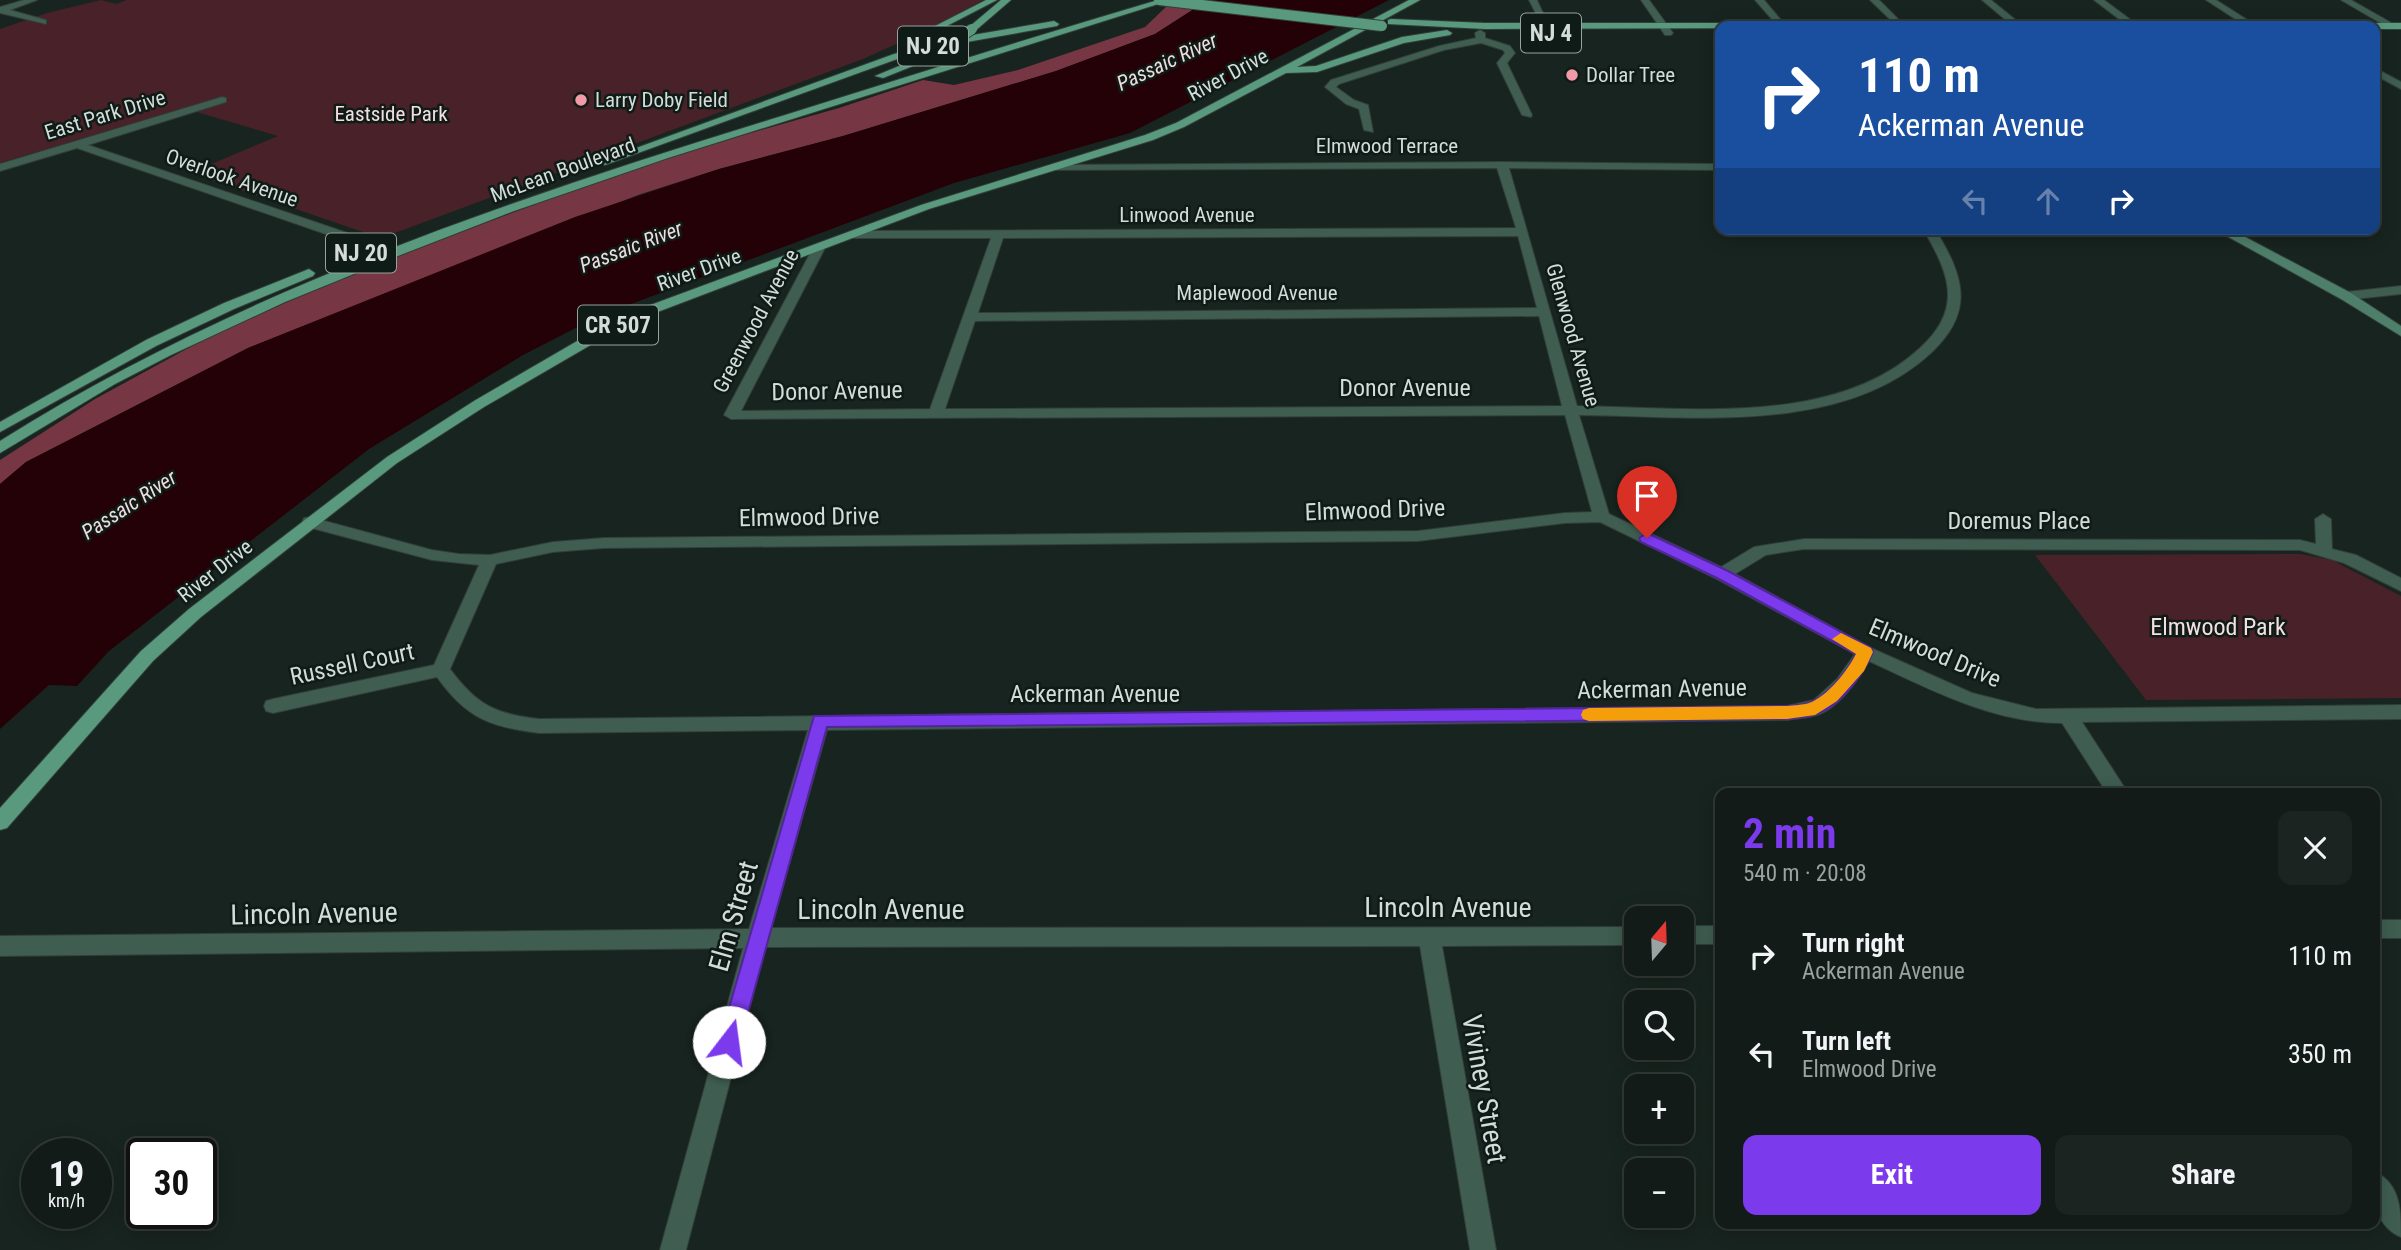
<!DOCTYPE html>
<html lang="en">
<head>
<meta charset="utf-8">
<style>
  body { margin:0; font-family:"Roboto Condensed",sans-serif; background:#1b2420; color:#f1f3f6; height:100vh; display:flex; flex-direction:column; font-size:26px; white-space:nowrap }
  * { box-sizing:border-box; margin:0 }
  p { font-size:23px; color:#9ca1a1 }
  .icon { flex:none; width:38px; height:38px; fill:none; stroke:currentColor; stroke-width:2; stroke-linecap:round; stroke-linejoin:round }
  .map { position:relative; flex:1; overflow:hidden }
  .details { position:absolute; left:1715px; top:788px; width:665px; height:441px; display:flex; flex-direction:column; background:#121b17; border-radius:14px; box-shadow:0 4px 18px #0003,0 0 0 2px #313936 }
  .details>* { flex:none }
  .hud { position:absolute; left:1715px; top:21px; width:665px; height:214px; border-radius:14px; box-shadow:0 4px 18px #0003,0 0 0 2px #313936; background:#1a4fa0; color:#fff; overflow:hidden }
  .needle { width:46px; rotate:19deg }
  .tools { position:absolute; left:1624px; top:906px; display:grid; gap:14px }
  .tools a { display:grid; place-items:center; width:70px; height:70px; border-radius:14px; background:#121b17; box-shadow:0 4px 18px #0003,0 0 0 2px #313936; font-size:35px }
  .speed { position:absolute; left:21px; top:1138px; display:flex; gap:14px; font-size:35px; font-weight:700; text-align:center }
  .speed>* { display:grid; place-content:center; width:91px; height:91px; border-radius:50%; background:#121b17; box-shadow:0 4px 18px #0003,0 0 0 2px #313936; line-height:1 }
  .speed small { font-size:18px; font-weight:400 }
  .speed .limit { border:4px solid #111; border-radius:10px; background:#fff; color:#111 }
  .pin { position:absolute; display:grid; place-items:center; width:60px; height:60px; color:#fff; margin:-72px -30px; border-radius:50% 50% 50% 0; rotate:-45deg; box-shadow:0 0 7px #0007 }
  .pin .icon { rotate:45deg }
  .me { position:absolute; width:77px; margin:-38px; rotate:15deg; stroke-linejoin:round; filter:drop-shadow(0 0 5px #0008) }
  .turn { display:flex; align-items:center; gap:24px; height:147px; padding:0 28px; font-size:32px }
  .turn .icon { width:91px; height:91px; stroke-width:2.5 }
  .turn b { display:block; font-size:49px; line-height:60px }
  .lanes { display:flex; align-items:center; height:66px; padding:0 28px; background:#0003; justify-content:center; gap:35px; direction:ltr }
  .lanes .off { opacity:.35 }
  .round { display:grid; place-items:center; flex:none; width:74px; height:74px; border-radius:14px; background:#1b2420 }
  .head { display:flex; align-items:center; justify-content:space-between; height:119px; padding:0 28px }
  h1 { font-size:42px; font-weight:700; line-height:52px; color:#7c3aed }
  .cta { display:flex; gap:14px; margin-top:auto; padding:14px 28px }
  .cta a { flex:1; height:80px; border-radius:14px; background:#7c3aed; color:#fff; font-size:28px; font-weight:700; line-height:80px; text-align:center }
  .cta a+a { background:#1b2420; color:#f1f3f6 }
  ul { padding:0; list-style:none }
  li { display:flex; align-items:center; gap:21px; height:98px; padding:0 28px }
  li div { flex:1 }
  li b { display:block; font-size:26px }
  li em { font-style:normal }
  .map>svg:first-child { display:block }
  .green { fill:#492129 }
  .forest { fill:#773643 }
  .water { fill:#240007 }
  .lines { fill:none; stroke-linecap:round; stroke-linejoin:round }
  .street-casing { stroke:#323e39; stroke-width:2 }
  .secondary-casing { stroke:#323e39; stroke-width:2 }
  .primary-casing { stroke:#323e39; stroke-width:2 }
  .street { fill:#3f5d51; fill-rule:evenodd }
  .secondary { fill:#4e7f6b; fill-rule:evenodd }
  .primary { fill:#599a7f; fill-rule:evenodd }
  .primary-bridge-casing { stroke:#323e39; stroke-width:12; stroke-linecap:butt }
  .primary-bridge { stroke:#599a7f; stroke-width:10 }
  .route { fill:#7c3aed; stroke:#51269a; stroke-width:2 }
  .slow { fill:#f59e0b }
  .poi-dot { fill:#f39aa9; stroke:#0e1b16; stroke-width:2.5 }
  .labels { text-anchor:middle; stroke-width:5; stroke-linejoin:round; paint-order:stroke }
  .far-water-label { font-size:21px; font-style:italic; fill:#f1dbde; stroke:#0e1b16 }
  .far-street-label { font-size:21px; fill:#d3dcd8; stroke:#0e1b16 }
  .far-poi-label { font-size:21px; fill:#d3dcd8; stroke:#0e1b16; text-anchor:start }
  .far-park-label { font-size:21px; fill:#f4dee1; stroke:#0e1b16 }
  .shield { fill:#0e1b16; stroke:#98a29e; stroke-width:2 }
  .shield-label { font-size:23px; font-weight:bold; fill:#d3dcd8 }
  .street-label { font-size:24px; fill:#d3dcd8; stroke:#0e1b16 }
  .park-label { font-size:24px; fill:#f4dee1; stroke:#0e1b16 }
  .near-street-label { font-size:28px; fill:#d3dcd8; stroke:#0e1b16 }
</style>
</head>
<body>
<div class="map">
<svg width="2401" height="1250" viewBox="0 0 2401 1250">
  <rect width="100%" height="100%" fill="#18241f"/>
  <!-- green -->
  <path class="green" d="M101,0L116,4L127,0H983L934,27L863,59L395,233L369,234L190,173L278,136L183,108L0,163V29L47,13Z
    M2300,554L2332,560L2401,596V698L2146,700L2035,555Z"/>
  <!-- forest -->
  <path class="forest" d="M1169,4L1197,7L1155,34L1056,71L843,136L719,169L638,195L248,348L26,462L0,484V460L95,399L203,340L303,295L429,244L652,161L839,108L923,80L954,85L1018,70L1145,27Z"/>
  <!-- water -->
  <path class="water" d="M1213,0H1389L1130,133L954,183L599,316L523,355L369,449L109,651L77,686L49,685L0,729V484L26,462L248,348L575,217L719,169L843,136L1056,71L1155,34L1197,7Z"/>
  <g class="lines">
    <!-- street casing -->
    <g class="street-casing">
      <path id="street" d="M24,0H37L10,10L46,20V24L0,13V7Z
        M1529,0H1537L1553,35H1547Z
        M1641,0H1649L1673,33L1671,35H1665Z
        M1755,0H1764L1786,26H1778Z
        M1870,0H1879L1905,26H1897Z
        M1982,0H1991L2023,26H2013Z
        M2094,0H2104L2139,26H2128Z
        M2206,0H2216L2257,26H2246Z
        M2341,0H2351L2397,26L2389,28Z
        M1480,30L1485,33V38L1510,46L1515,53L1507,63L1532,115L1531,117L1522,115L1497,63L1505,53L1503,50L1481,43L1444,50L1339,84L1336,87L1354,100L1368,105L1373,132L1364,130L1359,109L1346,104L1325,87L1331,80L1439,46L1476,38L1475,33Z
        M2375,68L2401,82V89L2375,75Z
        M222,97L226,98V102L88,145L380,244V250H372L77,148L0,171V164Z
        M1502,162L1720,164V170L1509,168L1577,406C1685,407 1834,428 1920,348C1964,308 1949,273 1923,229H1935C1963,275 1976,310 1932,352C1843,436 1691,416 1579,415L1609,514L1721,567L1754,547L1804,539L2300,540L2316,544L2315,519L2323,514L2331,519L2332,549L2356,555L2401,578V591L2344,563L2300,550L1804,549L1766,555L1735,574L1871,648L1972,693L2036,709L2401,705V719L2082,722L2128,793H2107L2062,723C1993,723 1931,690 1869,661C1858,680 1841,705 1820,714C1810,718 1798,718 1787,720L827,730L771,928L1636,927V945L1442,946L1496,1250H1470L1420,946L765,947L686,1250H660L743,948L0,956V936L749,929L808,730L539,733C490,727 466,718 437,677L273,713L266,711L264,706L266,701L273,699L434,665L479,565L432,560L304,526L302,522L304,518L310,517L432,550L459,554L490,555L553,542L604,538L1418,531L1565,513L1592,512L1565,415L731,419L724,415L813,248L819,244L825,248L741,411L930,409L991,238H848V232L852,231L1516,228L1497,168L1054,170L1050,169V165ZM1518,236L1537,308L978,313L1003,238ZM1539,316L1562,406L945,409L975,321ZM1600,522L1717,579L1855,654L1837,679L1814,700L1787,706L539,719C495,714 477,705 450,669L496,564L553,552L604,548L1418,541L1565,523Z
        M2401,286V294L2346,300L2340,296L2346,292Z
        M2375,920H2401V938H2375Z
        M1682,926H1720V944H1682Z
        M2375,1172C2401,1184 2401,1212 2401,1237C2374,1226 2374,1197 2375,1172Z"/>
    </g>
    <!-- secondary casing -->
    <g class="secondary-casing">
      <path id="secondary" d="M2214,229H2230L2351,293L2401,326V336L2341,299Z"/>
    </g>
    <!-- primary casing -->
    <g class="primary-casing">
      <path id="primary" d="M986,0H997L908,46L900,44Z
        M1001,0H1011L975,31H969V27Z
        M1158,0H1171L668,158L514,211L403,254L285,302L171,355L115,384L0,453V441C239,290 512,199 782,116C907,77 1032,37 1158,0Z
        M1409,0H1420L1297,67L1316,66L1402,37L1447,30L1452,33L1450,35L1404,43L1317,72L1286,73L1184,127L1153,140L929,209L647,316L613,332L484,407L397,463L201,617L153,661L7,828L0,830V808L141,651L189,609L387,457L474,401L603,326L637,310L921,205L1145,135L1176,123Z
        M1391,19L1485,23H2401V29H2375V26L1485,29L1388,24V20Z
        M1054,21L1059,24L1057,26L961,43L900,58L605,165L595,163L894,54L961,37Z
        M935,51L940,54L938,56L883,78L875,76Z
        M309,269L315,273L313,276L234,309L156,346L0,432V422L146,340L224,303Z"/>
    </g>
    <!-- street -->
    <use href="#street" class="street"/>
    <!-- secondary -->
    <use href="#secondary" class="secondary"/>
    <!-- primary -->
    <use href="#primary" class="primary"/>
    <!-- primary-bridge casing -->
    <g class="primary-bridge-casing">
      <path id="primary-bridge" d="M1159,0L1382,26
        M935,54L972,29"/>
    </g>
    <!-- primary-bridge -->
    <use href="#primary-bridge" class="primary-bridge"/>
  </g>
  <!-- route -->
  <path class="route" d="M1647,533L1728,571L1871,648L1873,652C1863,674 1843,703 1819,713C1810,718 1797,717 1787,719L827,727L740,1042L737,1049L729,1052L722,1049L719,1042L814,716L1787,706C1794,705 1803,705 1809,703C1827,697 1848,670 1856,654L1717,578L1641,542L1639,538Z"/>
  <!-- slow -->
  <path class="slow" d="M1841,633L1871,648L1873,652L1864,671L1837,701L1815,715L1787,719L1589,721L1583,719L1581,715L1583,710L1589,708L1787,706C1794,705 1803,705 1809,703C1827,697 1848,670 1856,654L1832,639Z"/>
  <!-- markers -->
  <g class="poi-dot">
    <circle cx="1572" cy="75" r="7"/>
    <circle cx="581" cy="100" r="7"/>
  </g>
  <g class="labels">
    <!-- far-water labels -->
    <g class="far-water-label">
      <text transform="translate(1167 62) rotate(-25)" y="7">Passaic River</text>
      <text transform="translate(631 247) rotate(-21)" y="7">Passaic River</text>
      <text transform="translate(129 505) rotate(-33)" y="7">Passaic River</text>
    </g>
    <!-- far-street labels -->
    <g class="far-street-label">
      <text transform="translate(1228 75) rotate(-28)" y="7">River Drive</text>
      <text transform="translate(105 115) rotate(-17)" y="7">East Park Drive</text>
      <text x="1387" y="153">Elmwood Terrace</text>
      <text transform="translate(563 170) rotate(-20)" y="7">McLean Boulevard</text>
      <text transform="translate(232 178) rotate(19)" y="7">Overlook Avenue</text>
      <text x="1187" y="222">Linwood Avenue</text>
      <text transform="translate(699 270) rotate(-20)" y="7">River Drive</text>
      <text x="1257" y="300">Maplewood Avenue</text>
      <text transform="translate(756 321) rotate(-62)" y="7">Greenwood Avenue</text>
      <text transform="translate(1573 335) rotate(74)" y="7">Glenwood Avenue</text>
      <text transform="translate(215 571) rotate(-38)" y="7">River Drive</text>
    </g>
    <!-- far-poi labels -->
    <g class="far-poi-label">
      <text x="1586" y="82">Dollar Tree</text>
      <text x="595" y="107">Larry Doby Field</text>
    </g>
    <!-- far-park labels -->
    <g class="far-park-label">
      <text x="391" y="121">Eastside Park</text>
    </g>
    <!-- shield labels -->
    <g class="shield">
      <rect x="1521" y="13.5" width="60" height="39" rx="5"/>
      <rect x="898" y="26.5" width="70" height="39" rx="5"/>
      <rect x="326" y="233.5" width="70" height="39" rx="5"/>
      <rect x="578" y="305.5" width="80" height="39" rx="5"/>
    </g>
    <g class="shield-label">
      <text x="1551" y="41">NJ 4</text>
      <text x="933" y="54">NJ 20</text>
      <text x="361" y="261">NJ 20</text>
      <text x="618" y="333">CR 507</text>
    </g>
    <!-- street labels -->
    <g class="street-label">
      <text x="1405" y="396">Donor Avenue</text>
      <text transform="translate(837 391) rotate(-1)" y="8">Donor Avenue</text>
      <text transform="translate(1375 510) rotate(-2)" y="8">Elmwood Drive</text>
      <text transform="translate(809 517) rotate(-1)" y="8">Elmwood Drive</text>
      <text x="2019" y="529">Doremus Place</text>
      <text transform="translate(1935 653) rotate(23)" y="8">Elmwood Drive</text>
      <text transform="translate(352 664) rotate(-12)" y="8">Russell Court</text>
      <text transform="translate(1662 689) rotate(-1)" y="8">Ackerman Avenue</text>
      <text x="1095" y="702">Ackerman Avenue</text>
    </g>
    <!-- park labels -->
    <g class="park-label">
      <text x="2218" y="635">Elmwood Park</text>
    </g>
    <!-- near-street labels -->
    <g class="near-street-label">
      <text x="1448" y="917">Lincoln Avenue</text>
      <text x="881" y="919">Lincoln Avenue</text>
      <text transform="translate(314 913) rotate(-1)" y="10">Lincoln Avenue</text>
      <text transform="translate(733 916) rotate(-74)" y="10">Elm Street</text>
      <text transform="translate(1485 1089) rotate(80)" y="10">Viviney Street</text>
    </g>
  </g>
</svg>
<div class="tools">
<a><svg class="needle" viewBox="-14 -14 28 28"><path d="M0-13l5 13h-10z" fill="#e53935"/><path d="M0 13l5-13h-10z" fill="#9ca1a1"/></svg></a>
<a><svg class="icon" aria-label="search" viewBox="0 0 24 24"><circle cx="10" cy="10" r="6"/><path d="M15 15l6 6"/></svg></a>
<a>+</a>
<a>−</a>
</div>
<div class="speed"><div>19<small>km/h</small></div><div class="limit">30</div></div>
<div class="pin" style="left:1647px;top:538px;background:#d93025"><svg class="icon" aria-label="arrive" viewBox="0 0 24 24"><path d="M6 21V4h12l-3 4 3 4H6"/></svg></div>
<svg class="me" style="left:729px;top:1042px" viewBox="-20 -20 40 40"><circle r="19" fill="#fff"/><path d="M0-13L10 11 0 6-10 11z" fill="#7c3aed"/></svg>
<div class="hud">
<div class="turn"><svg class="icon" aria-label="right" viewBox="0 0 24 24"><path d="M7 20v-9h11M14 6l5 5-5 5"/></svg><div><b>110 m</b>Ackerman Avenue</div></div>
<div class="lanes"><svg class="icon off" aria-label="left" viewBox="0 0 24 24"><path d="M17 20v-9H6M10 6l-5 5 5 5"/></svg><svg class="icon off" aria-label="ahead" viewBox="0 0 24 24"><path d="M12 20V5M6 11l6-6 6 6"/></svg><svg class="icon" aria-label="right" viewBox="0 0 24 24"><path d="M7 20v-9h11M14 6l5 5-5 5"/></svg></div>
</div>
<section class="details">
<div class="head"><div><h1>2 min</h1><p>540 m · 20:08</p></div><a class="round"><svg class="icon" aria-label="close" viewBox="0 0 24 24"><path d="M6 6l12 12M18 6L6 18"/></svg></a></div>
<ul>
<li><svg class="icon" aria-label="right" viewBox="0 0 24 24"><path d="M7 20v-9h11M14 6l5 5-5 5"/></svg><div><b>Turn right</b><p>Ackerman Avenue</p></div><em>110 m</em></li>
<li><svg class="icon" aria-label="left" viewBox="0 0 24 24"><path d="M17 20v-9H6M10 6l-5 5 5 5"/></svg><div><b>Turn left</b><p>Elmwood Drive</p></div><em>350 m</em></li>
</ul>
<div class="cta"><a>Exit</a><a>Share</a></div>
</section>
</div>
</body>
</html>
